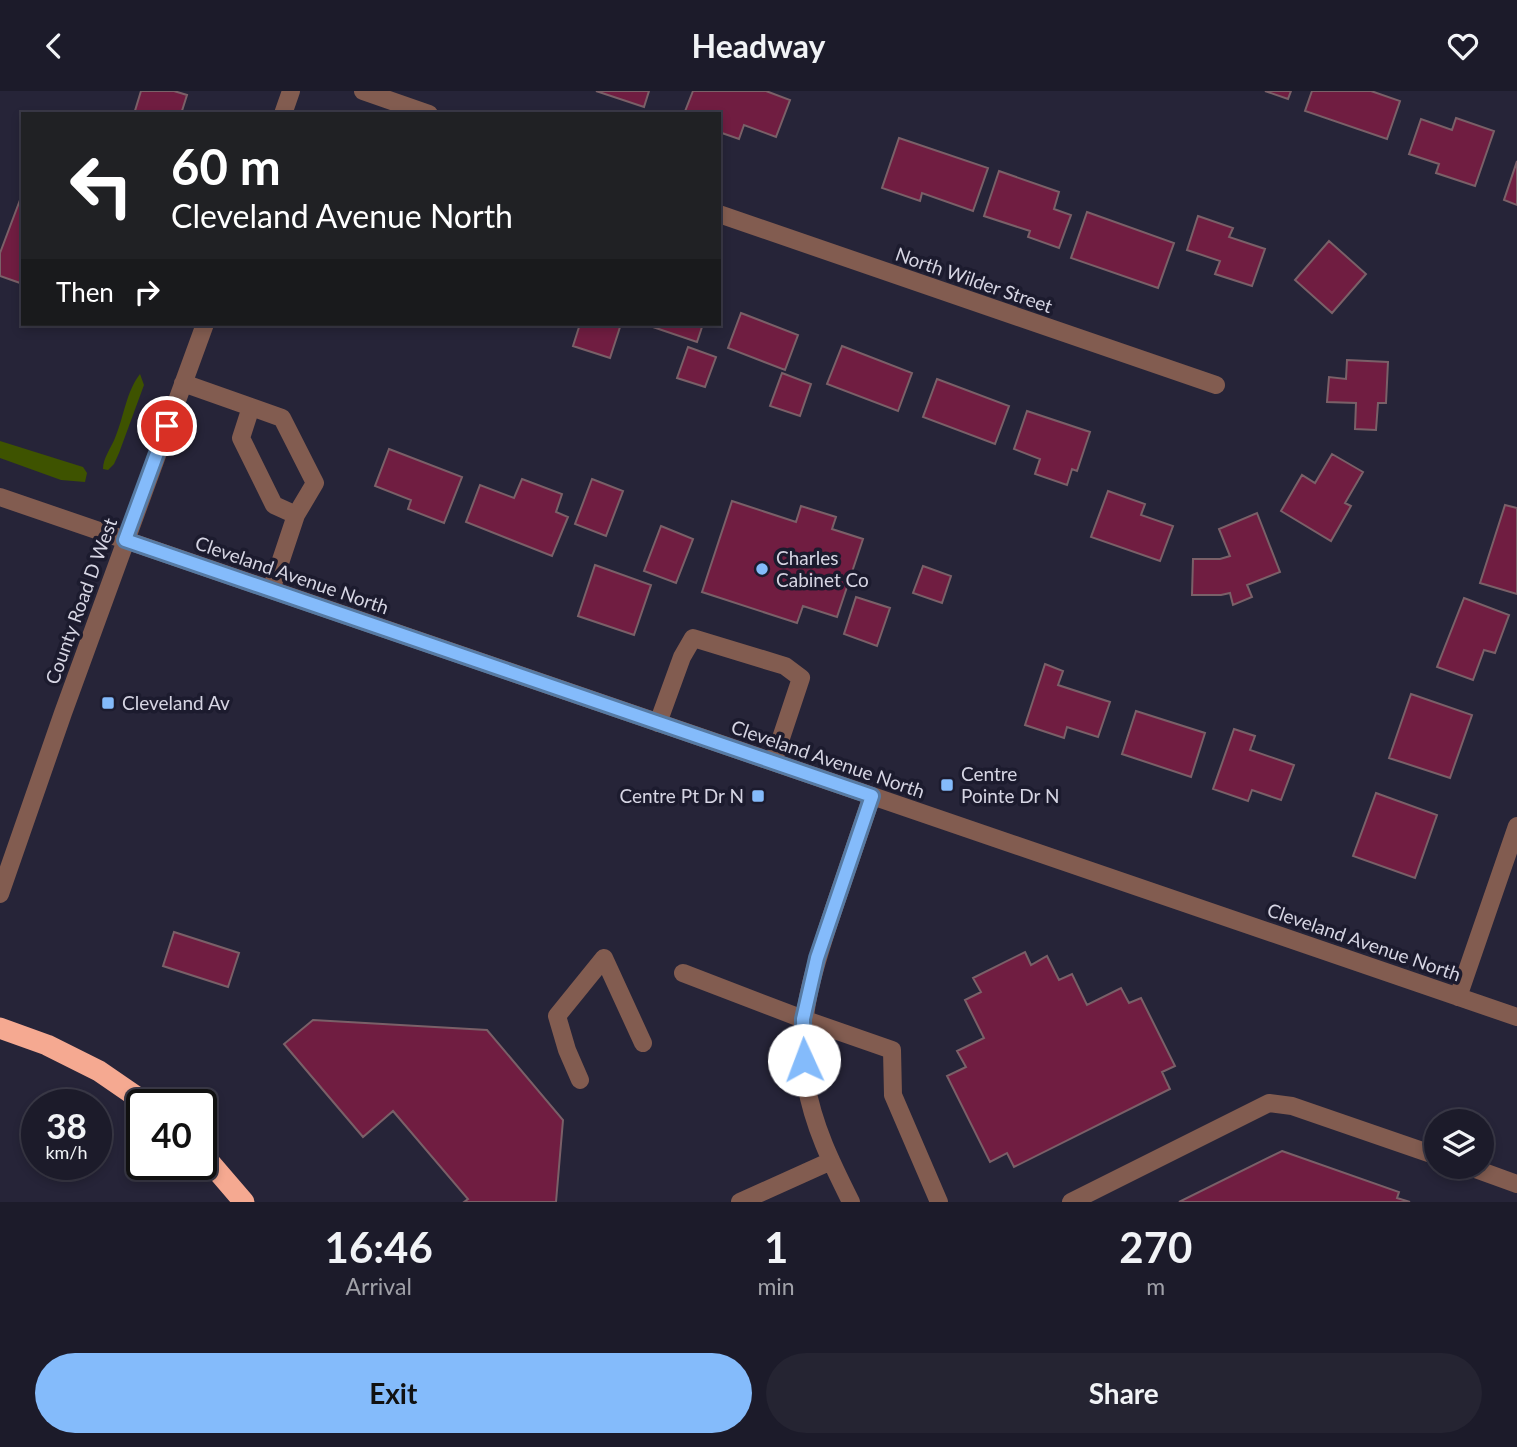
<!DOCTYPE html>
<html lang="en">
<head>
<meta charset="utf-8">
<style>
  body { margin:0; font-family:Lato,sans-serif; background:#252432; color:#f1f3f6; height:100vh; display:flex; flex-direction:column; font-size:26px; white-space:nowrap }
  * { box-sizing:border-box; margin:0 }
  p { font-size:23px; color:#a0a1a8 }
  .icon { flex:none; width:38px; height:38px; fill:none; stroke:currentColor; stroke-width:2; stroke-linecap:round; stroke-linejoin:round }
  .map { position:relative; height:1111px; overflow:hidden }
  .drawer { display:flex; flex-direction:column; background:#1c1b2a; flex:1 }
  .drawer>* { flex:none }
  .top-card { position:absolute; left:21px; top:21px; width:700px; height:214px; border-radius:0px; box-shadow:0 4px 10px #0003,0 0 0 2px #3a3947; background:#202124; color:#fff; overflow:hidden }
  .buttons { position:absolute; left:1424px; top:1018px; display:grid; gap:14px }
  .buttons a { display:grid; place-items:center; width:70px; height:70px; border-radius:50%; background:#1c1b2a; box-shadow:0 4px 10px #0003,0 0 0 2px #3a3947; font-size:35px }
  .speed { position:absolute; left:21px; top:998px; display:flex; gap:14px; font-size:35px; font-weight:700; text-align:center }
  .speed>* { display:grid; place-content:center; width:91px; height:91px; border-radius:50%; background:#1c1b2a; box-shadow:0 4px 10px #0003,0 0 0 2px #3a3947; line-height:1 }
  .speed small { font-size:18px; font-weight:400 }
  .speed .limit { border:4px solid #111; border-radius:10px; background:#fff; color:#111 }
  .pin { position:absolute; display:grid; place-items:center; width:60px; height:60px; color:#fff; margin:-30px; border:4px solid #fff; border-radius:50%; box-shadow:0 2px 7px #0007 }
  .me { position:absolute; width:77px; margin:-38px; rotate:358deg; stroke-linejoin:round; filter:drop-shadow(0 0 5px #0008) }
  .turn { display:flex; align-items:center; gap:24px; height:147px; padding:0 35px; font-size:32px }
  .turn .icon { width:91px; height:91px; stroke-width:2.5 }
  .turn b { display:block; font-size:49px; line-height:60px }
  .then { display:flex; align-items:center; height:66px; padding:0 35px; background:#0003; gap:14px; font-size:26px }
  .eta { display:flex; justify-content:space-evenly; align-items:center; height:119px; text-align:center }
  .eta b { font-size:42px; font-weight:700; line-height:49px }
  .cta { display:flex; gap:14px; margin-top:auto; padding:14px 35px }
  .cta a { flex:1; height:80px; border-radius:42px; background:#84bbfb; color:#111; font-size:28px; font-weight:700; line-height:80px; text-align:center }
  .cta a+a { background:#252432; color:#f1f3f6 }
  header { display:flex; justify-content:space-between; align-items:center; height:91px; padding:0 35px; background:#1c1b2a; font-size:32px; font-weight:700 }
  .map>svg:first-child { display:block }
  .green { fill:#3e5300 }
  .building { fill:#701d41; stroke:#7a6068; stroke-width:2 }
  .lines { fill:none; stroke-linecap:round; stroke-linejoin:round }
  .minor { stroke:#825c50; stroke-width:18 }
  .highway { stroke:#f5a991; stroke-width:21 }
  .route-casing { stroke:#567aa3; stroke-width:18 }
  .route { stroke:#84bbfb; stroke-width:12 }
  .poi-dot { fill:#84bbfb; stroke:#1c1b2e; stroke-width:2.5 }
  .labels { text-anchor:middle; stroke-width:7; stroke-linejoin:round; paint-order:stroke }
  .street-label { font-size:19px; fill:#d6d5e3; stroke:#1c1b2e }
  .poi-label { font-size:19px; fill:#d6d5e3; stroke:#1c1b2e; text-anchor:start }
</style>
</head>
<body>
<header><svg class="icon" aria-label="back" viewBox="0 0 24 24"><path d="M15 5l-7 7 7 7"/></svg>Headway<svg class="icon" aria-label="heart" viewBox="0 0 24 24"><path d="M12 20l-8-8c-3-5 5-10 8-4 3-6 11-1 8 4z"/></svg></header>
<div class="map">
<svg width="1517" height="1111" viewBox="0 0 1517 1111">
  <rect width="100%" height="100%" fill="#262438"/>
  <!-- green -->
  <path class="green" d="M140,283L144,294L119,362L114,373L108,379L103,378C103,367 111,357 115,347C124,326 126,301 140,283Z
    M0,350L83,376L87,382L85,391L61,389L0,367Z"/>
  <!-- building -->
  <path class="building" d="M141,0H174L187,4L181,23H134Z
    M596,0H649L644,16Z
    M693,0H766L790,9L776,46L744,34L739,48L719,41V23H684Z
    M1265,0H1291L1288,8Z
    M1312,0H1371L1400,10L1387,48L1305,20Z
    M1456,27L1494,40L1475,95L1436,82L1439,73L1409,63L1421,28L1452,39Z
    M899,47L988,77L973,120L922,102L920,110L882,97Z
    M1517,70V114L1504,109Z
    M999,80L1059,101L1054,118L1071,124L1059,157L1028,146L1030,140L984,125Z
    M23,101V193L0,185V162Z
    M1087,121L1174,152L1158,197L1071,167Z
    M1198,125L1233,137L1229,146L1265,158L1252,195L1215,183L1220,170L1187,159Z
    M1329,150L1366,183L1332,222L1295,189Z
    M741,222L798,244L785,279L728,257Z
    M580,233H621L610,267L573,255Z
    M644,233H703L697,251Z
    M842,255L912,282L898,320L827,293Z
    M688,256L716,266L705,296L677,287Z
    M1347,269L1388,271L1386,312H1378L1376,339L1355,338L1356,312L1327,311L1329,286L1346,288Z
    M782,282L811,293L800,325L770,315Z
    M937,288L1009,315L995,353L923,326Z
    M1027,320L1090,341L1077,380L1072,378L1067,394L1035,383L1040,368L1014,358Z
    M389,358L462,386L444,432L408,418L411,409L375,395Z
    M1332,363L1363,381L1345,412L1351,415L1331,450L1281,420L1302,384L1315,392Z
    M522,388L562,403L556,421L568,426L552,465L466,431L480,394L514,407Z
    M592,388L623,400L606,445L575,433Z
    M1108,400L1145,413L1141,424L1173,435L1160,470L1091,446Z
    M732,410L796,431L801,415L836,426L832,438L863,448L837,526L803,515L797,532L702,501Z
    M1505,414L1517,417V503L1480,492Z
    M1257,422L1280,481L1247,494L1252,506L1233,514L1230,502L1221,504H1192L1193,468H1220L1230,465L1219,438Z
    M661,435L693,448L676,492L644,480Z
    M595,474L651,494L634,544L578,525Z
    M923,475L951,485L942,512L913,502Z
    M856,506L890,517L877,555L844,543Z
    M1464,507L1509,524L1495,562L1484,559L1473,589L1437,576Z
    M1045,573L1063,580L1058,594L1110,611L1098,646L1067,636L1064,647L1025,634Z
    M1411,603L1472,624L1450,687L1389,667Z
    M1136,620L1205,642L1191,686L1122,663Z
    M1234,638L1255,645L1250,659L1294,674L1281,709L1252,699L1248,710L1213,698Z
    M1376,702L1437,724L1415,787L1353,765Z
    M174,841L239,862L228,896L163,875Z
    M1025,861L1031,874L1047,865L1059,889L1072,883L1087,914L1121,897L1129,912L1141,907L1175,975L1162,981L1170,998L1014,1076L1007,1062L990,1071L947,985L966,976L957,960L984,947L965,909L981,901L973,887Z
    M313,929L487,939L563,1029L556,1111H464L468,1108L393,1020L363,1046L284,953Z
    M1282,1060L1399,1101L1397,1107L1410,1111H1179Z"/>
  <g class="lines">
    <!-- minor -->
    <path class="minor" d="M363,0L429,23
      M283,23L291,0
      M719,123L1216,294
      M183,292L251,316L241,347L274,414L296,424L271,499
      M251,316L282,327L315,392L296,424
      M0,406L1517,926
      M658,632L682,566L693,547L785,575L801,587L773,671
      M0,803L63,622L205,233
      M683,882L803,928L892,959L893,1004L939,1111
      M1458,906L1517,735
      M580,989L567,959L557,925L604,867L643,952
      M1470,1076L1517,1093
      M740,1111L831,1070
      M851,1111C832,1073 813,1035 806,992C795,927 816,871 836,811C848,775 860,740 872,705
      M1071,1111L1269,1012L1292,1015L1437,1065"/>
    <!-- highway -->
    <path class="highway" d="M0,937L47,954L99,980L147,1013
      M201,1061L244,1111"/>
  </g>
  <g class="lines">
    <!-- route casing -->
    <g class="route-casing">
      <path id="route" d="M167,335L125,449L872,705L817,867L803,928L804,969"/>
    </g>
    <!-- route -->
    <use href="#route" class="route"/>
  </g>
  <!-- markers -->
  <g class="poi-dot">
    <circle cx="762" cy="478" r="7"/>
    <rect x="101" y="605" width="14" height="14" rx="3.5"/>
    <rect x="940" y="687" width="14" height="14" rx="3.5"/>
    <rect x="751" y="698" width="14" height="14" rx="3.5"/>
  </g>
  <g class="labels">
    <!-- street labels -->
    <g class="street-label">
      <text transform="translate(974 189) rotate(19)" y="7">North Wilder Street</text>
      <text transform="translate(292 484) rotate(19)" y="7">Cleveland Avenue North</text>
      <text transform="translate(81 510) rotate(-70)" y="7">County Road D West</text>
      <text transform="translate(828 668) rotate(19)" y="7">Cleveland Avenue North</text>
      <text transform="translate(1364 851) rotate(19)" y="7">Cleveland Avenue North</text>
    </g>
    <!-- poi labels -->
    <g class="poi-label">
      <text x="776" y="474">Charles<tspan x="776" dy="22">Cabinet Co</tspan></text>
      <text x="122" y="619">Cleveland Av</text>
      <text x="961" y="690">Centre<tspan x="961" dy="22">Pointe Dr N</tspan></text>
      <text x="744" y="712" text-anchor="end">Centre Pt Dr N</text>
    </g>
  </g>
</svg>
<div class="buttons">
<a><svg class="icon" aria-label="layers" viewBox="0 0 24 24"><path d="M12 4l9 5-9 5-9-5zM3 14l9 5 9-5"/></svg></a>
</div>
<div class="speed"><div>38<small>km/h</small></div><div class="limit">40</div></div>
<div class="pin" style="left:167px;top:335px;background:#d93025"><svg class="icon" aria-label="arrive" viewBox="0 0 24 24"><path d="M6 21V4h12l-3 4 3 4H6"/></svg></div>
<svg class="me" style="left:804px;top:969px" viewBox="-20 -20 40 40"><circle r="19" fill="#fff"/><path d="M0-13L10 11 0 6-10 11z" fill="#84bbfb"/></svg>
<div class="top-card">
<div class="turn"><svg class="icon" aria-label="left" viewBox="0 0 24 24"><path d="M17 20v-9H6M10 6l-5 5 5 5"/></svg><div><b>60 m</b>Cleveland Avenue North</div></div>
<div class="then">Then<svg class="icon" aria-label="right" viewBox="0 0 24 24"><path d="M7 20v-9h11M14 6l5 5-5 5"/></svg></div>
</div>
</div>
<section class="drawer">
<div class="eta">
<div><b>16:46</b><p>Arrival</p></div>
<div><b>1</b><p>min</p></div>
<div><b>270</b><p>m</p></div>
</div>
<div class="cta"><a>Exit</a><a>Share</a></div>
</section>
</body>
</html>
